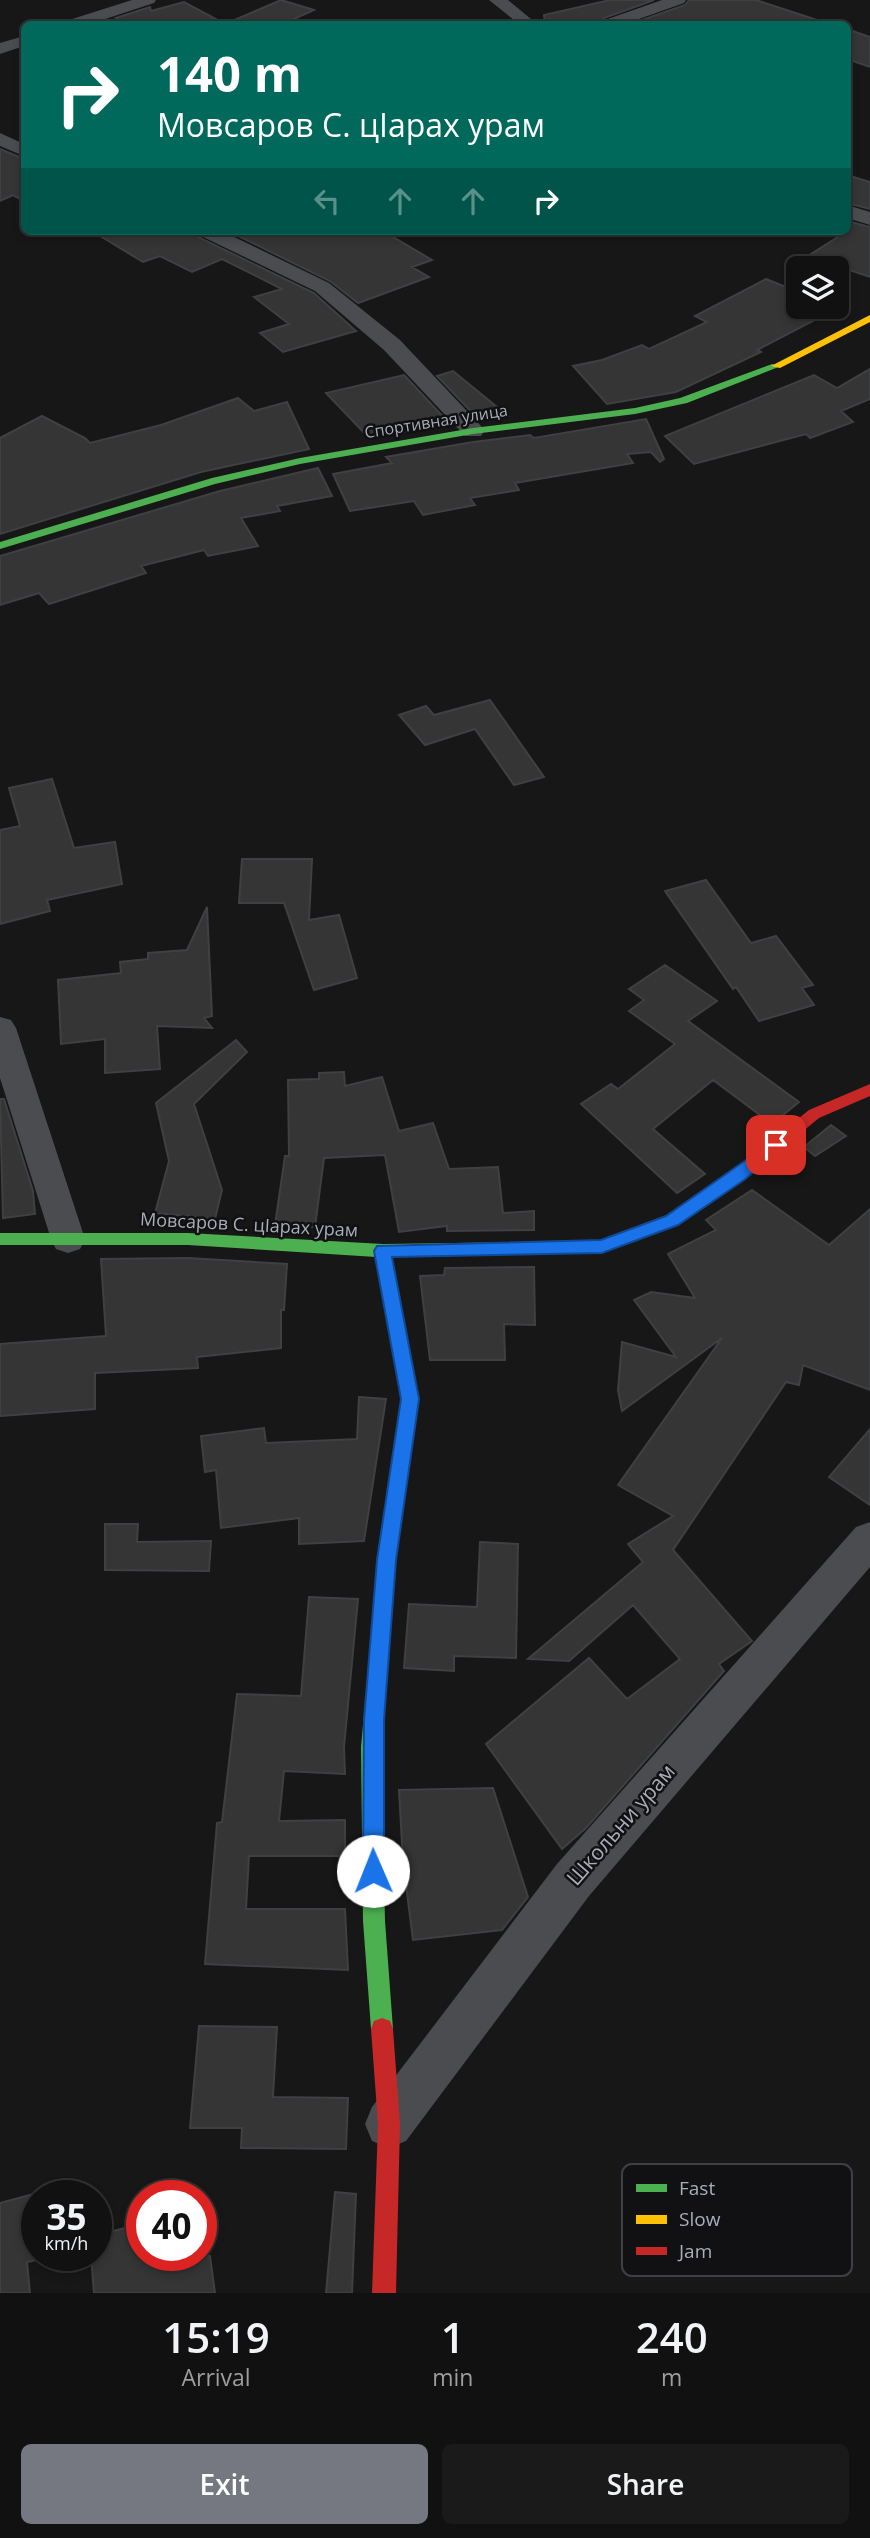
<!DOCTYPE html>
<html lang="en">
<head>
<meta charset="utf-8">
<style>
  body { margin:0; font-family:"Open Sans",sans-serif; background:#1a1a1a; color:#f1f3f6; height:100vh; display:flex; flex-direction:column; font-size:26px; white-space:nowrap }
  * { box-sizing:border-box; margin:0 }
  p { font-size:23px; color:#9c9d9f }
  .icon { flex:none; width:38px; height:38px; fill:none; stroke:currentColor; stroke-width:2; stroke-linecap:round; stroke-linejoin:round }
  .map { position:relative; height:2293px; overflow:hidden }
  .details { display:flex; flex-direction:column; background:#111; flex:1 }
  .details>* { flex:none }
  .hud { position:absolute; left:21px; top:21px; width:830px; height:214px; border-radius:10px; box-shadow:0 4px 10px #0003,0 0 0 2px #303131; background:#00695c; color:#fff; overflow:hidden }
  .controls { position:absolute; left:786px; top:256px; display:grid; gap:14px }
  .controls a { display:grid; place-items:center; width:63px; height:63px; border-radius:10px; background:#111; box-shadow:0 4px 10px #0003,0 0 0 2px #303131; font-size:35px }
  .speed { position:absolute; left:21px; top:2180px; display:flex; gap:14px; font-size:35px; font-weight:700; text-align:center }
  .speed>* { display:grid; place-content:center; width:91px; height:91px; border-radius:50%; background:#111; box-shadow:0 4px 10px #0003,0 0 0 2px #303131; line-height:1 }
  .speed small { font-size:18px; font-weight:400 }
  .speed .limit { border:10px solid #d22; background:#fff; color:#111 }
  .pin { position:absolute; display:grid; place-items:center; width:60px; height:60px; color:#fff; margin:-30px; border-radius:14px; box-shadow:0 4px 10px #0006 }
  .me { position:absolute; width:77px; margin:-38px; rotate:359deg; stroke-linejoin:round; filter:drop-shadow(0 0 5px #0008) }
  .turn { display:flex; align-items:center; gap:24px; height:147px; padding:0 21px; font-size:32px }
  .turn .icon { width:91px; height:91px; stroke-width:2.5 }
  .turn b { display:block; font-size:49px; line-height:60px }
  .lanes { display:flex; align-items:center; height:66px; padding:0 21px; background:#0003; justify-content:center; gap:35px; direction:ltr }
  .lanes .off { opacity:.35 }
  .eta { display:flex; justify-content:space-evenly; align-items:center; height:119px; text-align:center }
  .eta b { font-size:42px; font-weight:600; line-height:49px }
  .action { display:flex; gap:14px; margin-top:auto; padding:14px 21px }
  .action a { flex:1; height:80px; border-radius:10px; background:#757880; color:#fff; font-size:28px; font-weight:600; line-height:80px; text-align:center }
  .action a+a { background:#1a1a1a; color:#f1f3f6 }
  .map>svg:first-child { display:block }
  .building { fill:#353536; stroke:#3f4043; stroke-width:2 }
  .lines { fill:none; stroke-linecap:round; stroke-linejoin:round }
  .street { fill:#4b4c50; fill-rule:evenodd }
  .fast { fill:#4caf50; fill-rule:evenodd }
  .slow { fill:#ffc107; fill-rule:evenodd }
  .jam { fill:#c62828; fill-rule:evenodd }
  .route { fill:#1a73e8; stroke:#114b97; stroke-width:2 }
  .labels { text-anchor:middle; stroke-width:5; stroke-linejoin:round; paint-order:stroke }
  .far-street-label { font-size:16px; fill:#a8adb8; stroke:#111113 }
  .street-label { font-size:18px; fill:#a8adb8; stroke:#111113 }
  .near-street-label { font-size:21px; fill:#a8adb8; stroke:#111113 }
  .key { fill:#111113; stroke:#3e4045; stroke-width:2 }
  .key-label { font-size:19px; fill:#a8adb8 }
</style>
</head>
<body>
<div class="map">
<svg width="870" height="2293" viewBox="0 0 870 2293">
  <rect width="100%" height="100%" fill="#171717"/>
  <!-- building -->
  <path class="building" d="M281,0L314,10L283,24H129L116,18L150,7L151,11L184,2L225,24Z
    M610,0H654L604,18L600,24H545L544,15Z
    M689,0H756L817,20L816,24H631L685,5Z
    M847,29L870,37V67L847,59Z
    M0,149L24,159V201L13,195L0,201Z
    M847,175L870,182V209L847,203Z
    M847,221L870,227V277L808,256L847,231Z
    M92,231H193L198,237L314,293L356,331L283,352L260,333L289,324L254,297L282,289L222,259L192,272L160,256L143,262Z
    M228,231H383L432,260L412,267L429,277L358,303L330,281Z
    M766,279L798,292V306L836,309L757,350L761,352L676,392L607,404L573,366L602,360L642,345L649,349L707,322L695,316Z
    M870,369V399L841,411L853,422L810,438L806,434L694,464L665,436L814,375L837,388Z
    M453,371L508,416L479,420L437,376Z
    M404,375L450,424L369,438L326,393Z
    M238,398L254,411L287,402L309,449L201,472L0,534V438L42,416L85,438L90,443L161,425Z
    M646,419L664,459L660,462L651,452L627,454L633,463L515,483L519,490L470,498L475,505L423,515L414,501L350,511L333,474L392,463L386,457L473,442L530,435L534,438Z
    M318,468L332,496L277,506L280,511L241,518L258,546L208,556L204,550L141,566L146,573L49,604L39,593L0,605V556L220,491Z
    M490,700L544,777L514,785L475,729L425,745L399,715L426,706L434,715Z
    M52,779L74,848L115,842L122,884L47,900L50,911L0,924V830L20,826L9,788Z
    M242,859H312L309,920L339,915L357,978L314,990L284,903H239Z
    M706,880L751,943L776,936L813,985L802,988L814,1005L759,1021L736,987L733,989L665,891Z
    M207,907L212,1016L204,1018L212,1028L157,1026L160,1069L105,1073V1039L61,1044L58,980L121,973L120,962L148,959V953L187,950Z
    M665,965L717,1001L688,1021L799,1102L772,1124L713,1080L653,1129L705,1174L677,1193L581,1104L611,1084L618,1089L675,1044L629,1011L644,1000L629,989Z
    M236,1040L247,1052L194,1104L222,1190L215,1219L155,1213L169,1161L156,1103Z
    M344,1072L345,1086L382,1077L399,1131L433,1123L449,1169L498,1167L503,1213L534,1211V1230L447,1231V1226L399,1232L385,1155L324,1158L315,1227L275,1225L285,1156H289L288,1080L319,1079V1073Z
    M0,1099H4L33,1191L35,1214L3,1218Z
    M831,1125L846,1136L815,1156L804,1147Z
    M752,1190L829,1245L870,1209V1390L803,1365L799,1385L786,1382L673,1550L752,1641L719,1664L724,1671L586,1828L562,1849L486,1744L589,1658L627,1699L680,1659L633,1605L569,1661L528,1659L643,1562L628,1544L673,1516L618,1485L722,1338L622,1411L618,1390L622,1342L676,1357L634,1300L651,1292L695,1298L668,1254L716,1230L706,1220Z
    M188,1258L287,1264L284,1310H281V1348L197,1357L198,1368L95,1373V1409L0,1416V1344L106,1336L101,1259Z
    M534,1267L535,1325L504,1324L505,1360H430L420,1276L444,1275L445,1268Z
    M359,1397L386,1399L364,1541L299,1544V1518L221,1528L216,1470L205,1472L201,1436L264,1428L266,1443L357,1439Z
    M870,1429V1505L829,1477Z
    M105,1524H138L137,1542L211,1541L209,1571L105,1570Z
    M480,1542L518,1544L516,1658L454,1656V1671L404,1668L409,1604L477,1607Z
    M309,1597L358,1599L344,1747L345,1774L284,1771L279,1821L345,1820V1856H249L246,1909H345L348,1970L205,1964L217,1823L222,1822L237,1694L301,1696Z
    M493,1788L528,1897L502,1930L413,1940L403,1862L399,1790Z
    M199,2026L277,2027L273,2097L348,2098L346,2149L241,2148L242,2128H190Z
    M335,2192L356,2194L352,2293H326Z
    M37,2193V2260L27,2262L30,2293H0V2203Z
    M142,2224V2256H210L215,2293H94L91,2256H96V2235Z"/>
  <g class="lines">
    <!-- street -->
    <path class="street" d="M132,0H156L154,3L90,24H67L69,20Z
      M489,0H508L537,24H519Z
      M662,0H686L684,3L625,24H603L605,20Z
      M24,36V46L0,54V43Z
      M0,133L24,144V156L0,146Z
      M847,205L870,212V225L847,218Z
      M196,231H222L329,283L400,340L481,426L484,431L481,436H465L384,350L315,291L199,235Z
      M0,1017L11,1020L16,1028L85,1239L80,1249L68,1253L56,1249L51,1239L0,1078Z
      M870,1522V1567L589,1896L406,2141L389,2148L372,2141L365,2124L372,2107L557,1864L856,1527Z"/>
    <!-- fast -->
    <path class="fast" d="M772,364L781,366L687,403L635,414L473,434L300,464L215,484L0,549V542L212,478L300,458L473,428L635,408L680,398Z
      M0,1233H188L383,1244L524,1242L530,1243L532,1248L530,1253L524,1254L392,1257L419,1399L396,1560L381,1747L385,1921L393,2029L390,2037L382,2040L374,2037L371,2029L363,1921L361,1747L378,1560L401,1399L376,1257L188,1245H0Z"/>
    <!-- slow -->
    <path class="slow" d="M870,315V322L780,368L771,366Z"/>
    <!-- jam -->
    <path class="jam" d="M870,1084V1096L819,1118L745,1179L678,1224L602,1253L524,1254L518,1253L516,1248L518,1243L524,1242L601,1241L666,1216L733,1171L809,1110Z
      M382,2018L390,2021L393,2029L400,2124L396,2293H372L378,2124L371,2029L374,2021Z"/>
  </g>
  <!-- route -->
  <path class="route" d="M776,1139L784,1145L782,1149L744,1180L678,1225L602,1253L392,1257L419,1399L396,1560L384,1720V1871L381,1879L373,1882L366,1879L363,1871L364,1720L377,1560L401,1399L374,1251L377,1246L601,1240L666,1216Z"/>
  <g class="labels">
    <!-- far-street labels -->
    <g class="far-street-label">
      <text transform="translate(436 421) rotate(-9)" y="6">Спортивная улица</text>
    </g>
    <!-- street labels -->
    <g class="street-label">
      <text transform="translate(249 1225) rotate(3)" y="6">Мовсаров С. цIарах урам</text>
    </g>
    <!-- near-street labels -->
    <g class="near-street-label">
      <text transform="translate(621 1825) rotate(-49)" y="7">Школьни урам</text>
    </g>
  </g>
  <!-- legend -->
  <rect x="622" y="2164" width="230" height="112" rx="10" class="key"/>
  <rect x="636" y="2184" width="31" height="8" fill="#4caf50"/>
  <rect x="636" y="2215" width="31" height="9" fill="#ffc107"/>
  <rect x="636" y="2247" width="31" height="8" fill="#c62828"/>
  <g class="key-label">
    <text x="679" y="2195">Fast</text>
    <text x="679" y="2226">Slow</text>
    <text x="679" y="2258">Jam</text>
  </g>
</svg>
<div class="controls">
<a><svg class="icon" aria-label="layers" viewBox="0 0 24 24"><path d="M12 4l9 5-9 5-9-5zM3 14l9 5 9-5"/></svg></a>
</div>
<div class="speed"><div>35<small>km/h</small></div><div class="limit">40</div></div>
<div class="pin" style="left:776px;top:1145px;background:#d93025"><svg class="icon" aria-label="arrive" viewBox="0 0 24 24"><path d="M6 21V4h12l-3 4 3 4H6"/></svg></div>
<svg class="me" style="left:373px;top:1871px" viewBox="-20 -20 40 40"><circle r="19" fill="#fff"/><path d="M0-13L10 11 0 6-10 11z" fill="#1a73e8"/></svg>
<div class="hud">
<div class="turn"><svg class="icon" aria-label="right" viewBox="0 0 24 24"><path d="M7 20v-9h11M14 6l5 5-5 5"/></svg><div><b>140 m</b>Мовсаров С. цIарах урам</div></div>
<div class="lanes"><svg class="icon off" aria-label="left" viewBox="0 0 24 24"><path d="M17 20v-9H6M10 6l-5 5 5 5"/></svg><svg class="icon off" aria-label="ahead" viewBox="0 0 24 24"><path d="M12 20V5M6 11l6-6 6 6"/></svg><svg class="icon off" aria-label="ahead" viewBox="0 0 24 24"><path d="M12 20V5M6 11l6-6 6 6"/></svg><svg class="icon" aria-label="right" viewBox="0 0 24 24"><path d="M7 20v-9h11M14 6l5 5-5 5"/></svg></div>
</div>
</div>
<section class="details">
<div class="eta">
<div><b>15:19</b><p>Arrival</p></div>
<div><b>1</b><p>min</p></div>
<div><b>240</b><p>m</p></div>
</div>
<div class="action"><a>Exit</a><a>Share</a></div>
</section>
</body>
</html>
